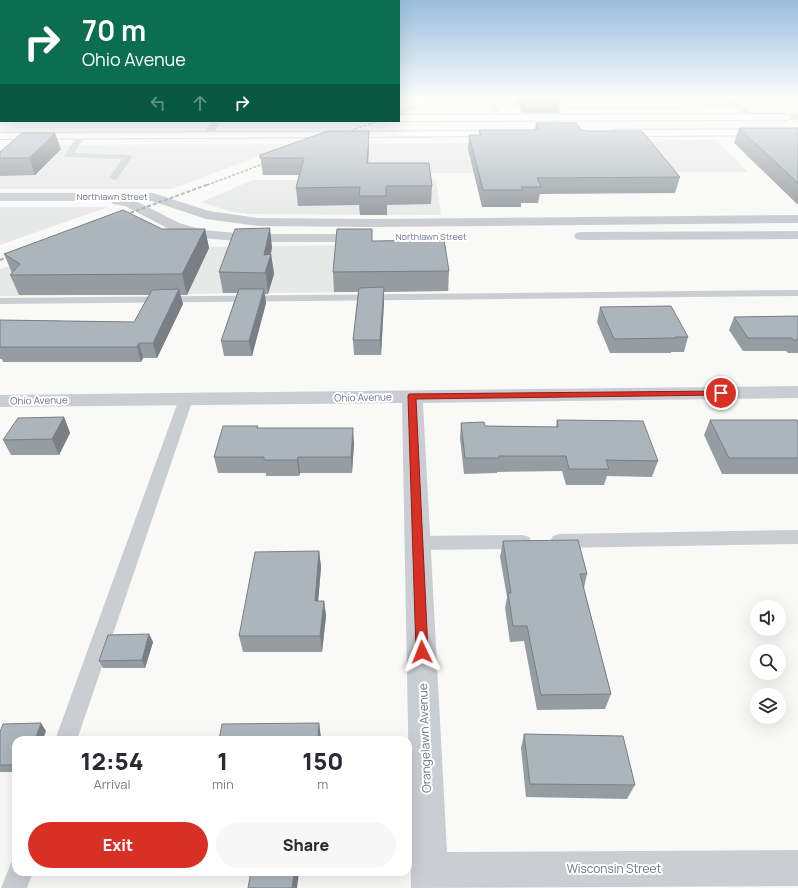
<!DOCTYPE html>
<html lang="en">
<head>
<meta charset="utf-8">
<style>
  body { margin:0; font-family:Manrope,sans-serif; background:#f7f7f7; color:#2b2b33; height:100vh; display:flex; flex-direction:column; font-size:15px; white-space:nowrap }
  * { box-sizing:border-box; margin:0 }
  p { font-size:13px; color:#7c7c81 }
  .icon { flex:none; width:22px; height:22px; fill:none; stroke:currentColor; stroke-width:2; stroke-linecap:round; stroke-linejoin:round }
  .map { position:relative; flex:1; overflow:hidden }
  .details { position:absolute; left:12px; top:736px; width:400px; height:140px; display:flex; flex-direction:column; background:#fff; border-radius:12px; box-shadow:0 4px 16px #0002 }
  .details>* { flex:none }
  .top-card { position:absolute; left:0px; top:0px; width:400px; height:122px; box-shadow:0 4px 16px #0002; background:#0b6e4f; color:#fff; overflow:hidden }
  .controls { position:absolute; left:750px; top:600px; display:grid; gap:8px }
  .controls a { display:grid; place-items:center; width:36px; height:36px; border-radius:50%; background:#fff; box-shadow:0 4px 16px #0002; font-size:20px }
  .pin { position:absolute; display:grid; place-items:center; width:34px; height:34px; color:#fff; margin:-17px; border:2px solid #fff; border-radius:50%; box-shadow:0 1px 4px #0007 }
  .me { position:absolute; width:44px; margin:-22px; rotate:358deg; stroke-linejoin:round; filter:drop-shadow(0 0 3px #0008) }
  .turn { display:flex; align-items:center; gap:14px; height:84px; padding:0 16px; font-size:18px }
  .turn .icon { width:52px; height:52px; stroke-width:2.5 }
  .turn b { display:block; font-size:28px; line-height:34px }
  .lanes { display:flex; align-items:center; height:38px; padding:0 16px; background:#0003; justify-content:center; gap:20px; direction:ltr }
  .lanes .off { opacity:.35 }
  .eta { display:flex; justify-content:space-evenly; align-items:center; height:68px; text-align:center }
  .eta b { font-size:24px; font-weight:800; line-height:28px }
  .primary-button { display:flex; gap:8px; margin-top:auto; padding:8px 16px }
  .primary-button a { flex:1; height:46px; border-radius:24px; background:#d93025; color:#fff; font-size:16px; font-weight:800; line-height:46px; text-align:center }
  .primary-button a+a { background:#f7f7f7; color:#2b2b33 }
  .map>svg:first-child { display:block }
  .built { fill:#e7e9e8 }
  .green { fill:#dae2d8 }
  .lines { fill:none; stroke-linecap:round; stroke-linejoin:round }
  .secondary-casing { stroke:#bcc0c6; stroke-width:2 }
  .lane { fill:#cacdd1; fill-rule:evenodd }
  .street { fill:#cacdd1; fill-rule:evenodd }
  .secondary { fill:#fff; fill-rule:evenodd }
  .rail-far1 { stroke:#a8adb4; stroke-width:1.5; stroke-dasharray:3 1.5; stroke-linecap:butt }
  .rail { stroke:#a8adb4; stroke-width:2; stroke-dasharray:4 2; stroke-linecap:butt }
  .wall { fill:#959ca2 }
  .shaded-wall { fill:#797f84 }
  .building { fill:#adb5bc; stroke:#797f84 }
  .route { fill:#d93025; stroke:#8d1f18 }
  .labels { text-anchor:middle; stroke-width:4; stroke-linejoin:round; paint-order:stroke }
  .far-street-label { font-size:9px; fill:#67768a; stroke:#fff }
  .street-label { font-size:10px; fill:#67768a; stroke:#fff }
  .near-street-label { font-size:12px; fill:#67768a; stroke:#fff }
</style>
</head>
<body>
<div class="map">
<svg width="798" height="888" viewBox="0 0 798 888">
  <rect width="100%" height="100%" fill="#f9faf7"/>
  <!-- built -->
  <path class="built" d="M462,98H559L567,110H427Z
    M675,98H798V109L687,110Z
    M716,140L748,172L260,174L340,144Z
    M290,144L172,189H0V168L25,145Z
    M253,180H436L441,215L250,214L232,212L201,202Z
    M0,207H108L0,245Z
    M131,223L179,247L444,244L450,291L0,296V269Z"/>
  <!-- green -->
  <path class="green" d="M559,98H675L687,110H567Z"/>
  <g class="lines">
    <!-- secondary casing -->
    <g class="secondary-casing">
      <path id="secondary" d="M786,114L791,117L790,119L786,120L399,121H398L399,115Z
        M0,117L1,121H6L5,122L0,123Z
        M798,129V135L613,136L607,133L613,130Z
        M509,131L513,132L515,134L513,136L0,139V133Z"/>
    </g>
    <!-- lane -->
    <path class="lane" d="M399,98H410L399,102Z
      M490,98H496V105L501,118L500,120H497L493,118L490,105Z
      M691,98H698L703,102H729L725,98H732L756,117L755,119H749L734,106L699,105Z
      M0,99H1L0,104Z
      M79,134H85L86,136L74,153L131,155L132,157L117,179L114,180L110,177L122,159L65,157L64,155Z
      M798,290V296L0,304V298Z
      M186,395L191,396L193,399L77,740H55L179,399L181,396Z
      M798,530V544L559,548L553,546L550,541L553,536L559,534Z
      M523,535L529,537L532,542L529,547L523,549L418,550L412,548L409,543L412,538L418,536Z
      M16,861V872H33L27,888H1L11,863Z"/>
    <!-- street -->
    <path class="street" d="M790,114H798V120L786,119L785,117Z
      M211,121H221L212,138H204L202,136Z
      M0,193H153L209,211L258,218L374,219L798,215V223L374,227L258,226L206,219L152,201H136L179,223L203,230L248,234H355L360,235L362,238L360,241L355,242H248L202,238L169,229L125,206L113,204L111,201H0Z
      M798,231V239L581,240L576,239L574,236L576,233L581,232Z
      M798,386V398L423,403L447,852L798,850V886L411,888L402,403L0,407V395Z"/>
    <!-- secondary -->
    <use href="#secondary" class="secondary"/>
    <!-- rail-far1 -->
    <path class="rail-far1" d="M399,113L442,98
      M338,135L378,121
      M207,185L271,161"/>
    <!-- rail -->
    <path class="rail" d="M119,217L209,184
      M0,260L15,254"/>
  </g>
  <!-- wall -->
  <path class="wall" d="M515,98H561L559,113H522Z
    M781,98H798V100H784Z
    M536,123L581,130L680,177L675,193L540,194L538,203H521V207H482L468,149L469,135H479V130H535Z
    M739,128H798V204H797L734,143Z
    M369,148L368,163L432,186L431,204L387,205V215H360L359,205L298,206L296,188L299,175H263L260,155Z
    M61,149L35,175L0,176V152Z
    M162,229H205L209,248L187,295H180L183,304L157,358H143L141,362H3L2,359H0V320L134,322L149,295H19L10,275L12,273L4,254Z
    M372,241L449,271L448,291L384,292V302L381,355H354L353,340L358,292H334L333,272Z
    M272,247L271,254L274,274L268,294H265L266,303L252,356H224L221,341L237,293H223L219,272Z
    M600,307L688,337L684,352H671V353H610L597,322Z
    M798,316V353H788L786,351H743L729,330L734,317Z
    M64,417L70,433L59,455H11L3,440Z
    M557,420L658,461L652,477L607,476L604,485H566L562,471L497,472V473L464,474L460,438L461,423L485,426L556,427Z
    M710,420L798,422V474H722L704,435Z
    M258,426V428L354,443L352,473H300L299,476H266V473H218L214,457Z
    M503,541L587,574L584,588L611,694L605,709L537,710L524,641L510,642L505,608L507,597L500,557Z
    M319,551L321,567L318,601H324L326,616L322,652H243L239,636Z
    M149,634L153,642L145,668H103L99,661Z
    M46,731L16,740V772H0V732Z
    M524,734L635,785L627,799L526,797L521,748Z"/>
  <!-- shaded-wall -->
  <path class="shaded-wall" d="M369,131V148L367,181V163Z
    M55,133L61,149L35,175L29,158Z
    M270,228L272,247L270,256L271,254L274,274L268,294L264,255Z
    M205,229L209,248L187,295L182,274Z
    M384,287V302L381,355L380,340Z
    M179,289L183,304L157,358L153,343Z
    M264,289L266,303L252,356L249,341Z
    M139,343L143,358L141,362L137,347Z
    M64,417L70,433L59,455L52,439Z
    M353,428L354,443L352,473L351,457Z
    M298,457L300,473L299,476L297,460Z
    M319,551L321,567L317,616L315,601Z
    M324,601L326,616L322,652L320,636Z
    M149,634L153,642L145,668L142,660Z
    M41,723L46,731L43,740H35Z
    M319,723L321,737V740H318Z
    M294,872H299L297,888H292Z"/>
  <!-- building -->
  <path class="building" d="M536,123H576L581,130L588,131H642L680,177L537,178L541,187H521L523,190H483L469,135H481L479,130H539Z
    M739,128H798V183Z
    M328,131H369L367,163H429L432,186H386V196H359L360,187L296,188L304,158H260V155Z
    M22,133H55L29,158H0V152Z
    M123,210L162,229H205L182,274L10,275L20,264L4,254Z
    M270,228L264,255L271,254L265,273L219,272L235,229Z
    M337,229H372V241L444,240L449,271L333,272Z
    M384,287L380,340H353L359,288Z
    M179,289L153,343H139L137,347H0V320L134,322L152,290Z
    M239,289H264L249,341H221Z
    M671,306L688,337H675V338L614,339L600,307Z
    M798,316V340H794L792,338H748L734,317Z
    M64,417L52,439L3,440L18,418Z
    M557,420L643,421L658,461L606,460L609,469H569L566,456H499V458H465L461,423L484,422L485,426L558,427Z
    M710,420H797L798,422V458H729Z
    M223,426H258L257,428H353L351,457H298L297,460H264V457H214Z
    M578,540L587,574H580L611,694L541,695L527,626H513L508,593H511L503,541Z
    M319,551L315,601H324L320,636H239L255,552Z
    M149,634L142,660L99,661L108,635Z
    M41,723L35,740H16V765H0V732L3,724Z
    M319,723L318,740H219L222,724Z
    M524,734L623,736L635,785L530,784Z
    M251,872H294L292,888H248Z"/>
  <!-- sky -->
  <linearGradient id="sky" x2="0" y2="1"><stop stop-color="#99bdde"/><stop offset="0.44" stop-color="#fcfdfb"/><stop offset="1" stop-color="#fcfdfb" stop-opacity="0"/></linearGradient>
  <rect width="798" height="222" fill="url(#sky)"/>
  <!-- route -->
  <path class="route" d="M721,391H724L725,393L724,395L416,399L428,652L426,656L422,658L417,656L416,652L408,396L409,394Z"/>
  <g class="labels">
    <!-- far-street labels -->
    <g class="far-street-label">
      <text x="112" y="200">Northlawn Street</text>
      <text x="431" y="240">Northlawn Street</text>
    </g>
    <!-- street labels -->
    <g class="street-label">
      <text transform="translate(363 397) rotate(-1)" y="4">Ohio Avenue</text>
      <text transform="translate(39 400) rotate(-1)" y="4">Ohio Avenue</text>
    </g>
    <!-- near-street labels -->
    <g class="near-street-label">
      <text transform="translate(425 738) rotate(-92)" y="4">Orangelawn Avenue</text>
      <text x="614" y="873">Wisconsin Street</text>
    </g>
  </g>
</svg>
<div class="controls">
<a><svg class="icon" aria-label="sound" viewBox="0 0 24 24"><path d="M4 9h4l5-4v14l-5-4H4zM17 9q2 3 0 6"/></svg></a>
<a><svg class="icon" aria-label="search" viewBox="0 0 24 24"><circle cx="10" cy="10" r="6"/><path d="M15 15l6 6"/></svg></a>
<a><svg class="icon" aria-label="layers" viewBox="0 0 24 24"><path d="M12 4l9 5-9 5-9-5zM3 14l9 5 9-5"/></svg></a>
</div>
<div class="pin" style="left:721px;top:393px;background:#d93025"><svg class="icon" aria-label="arrive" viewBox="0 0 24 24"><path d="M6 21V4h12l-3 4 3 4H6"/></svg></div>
<svg class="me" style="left:422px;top:652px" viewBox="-20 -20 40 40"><path d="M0-17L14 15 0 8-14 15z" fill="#d93025" stroke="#fff" stroke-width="4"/></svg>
<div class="top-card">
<div class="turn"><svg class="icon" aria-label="right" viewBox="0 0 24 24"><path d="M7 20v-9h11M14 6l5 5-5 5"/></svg><div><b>70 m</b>Ohio Avenue</div></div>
<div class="lanes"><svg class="icon off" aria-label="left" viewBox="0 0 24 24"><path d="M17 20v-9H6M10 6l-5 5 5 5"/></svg><svg class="icon off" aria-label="ahead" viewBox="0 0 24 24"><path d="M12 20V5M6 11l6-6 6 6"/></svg><svg class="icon" aria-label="right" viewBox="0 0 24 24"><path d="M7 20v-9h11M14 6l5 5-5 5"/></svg></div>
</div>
<section class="details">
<div class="eta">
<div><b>12:54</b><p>Arrival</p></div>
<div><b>1</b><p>min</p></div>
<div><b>150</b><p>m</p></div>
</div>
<div class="primary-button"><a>Exit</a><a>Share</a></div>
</section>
</div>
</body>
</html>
